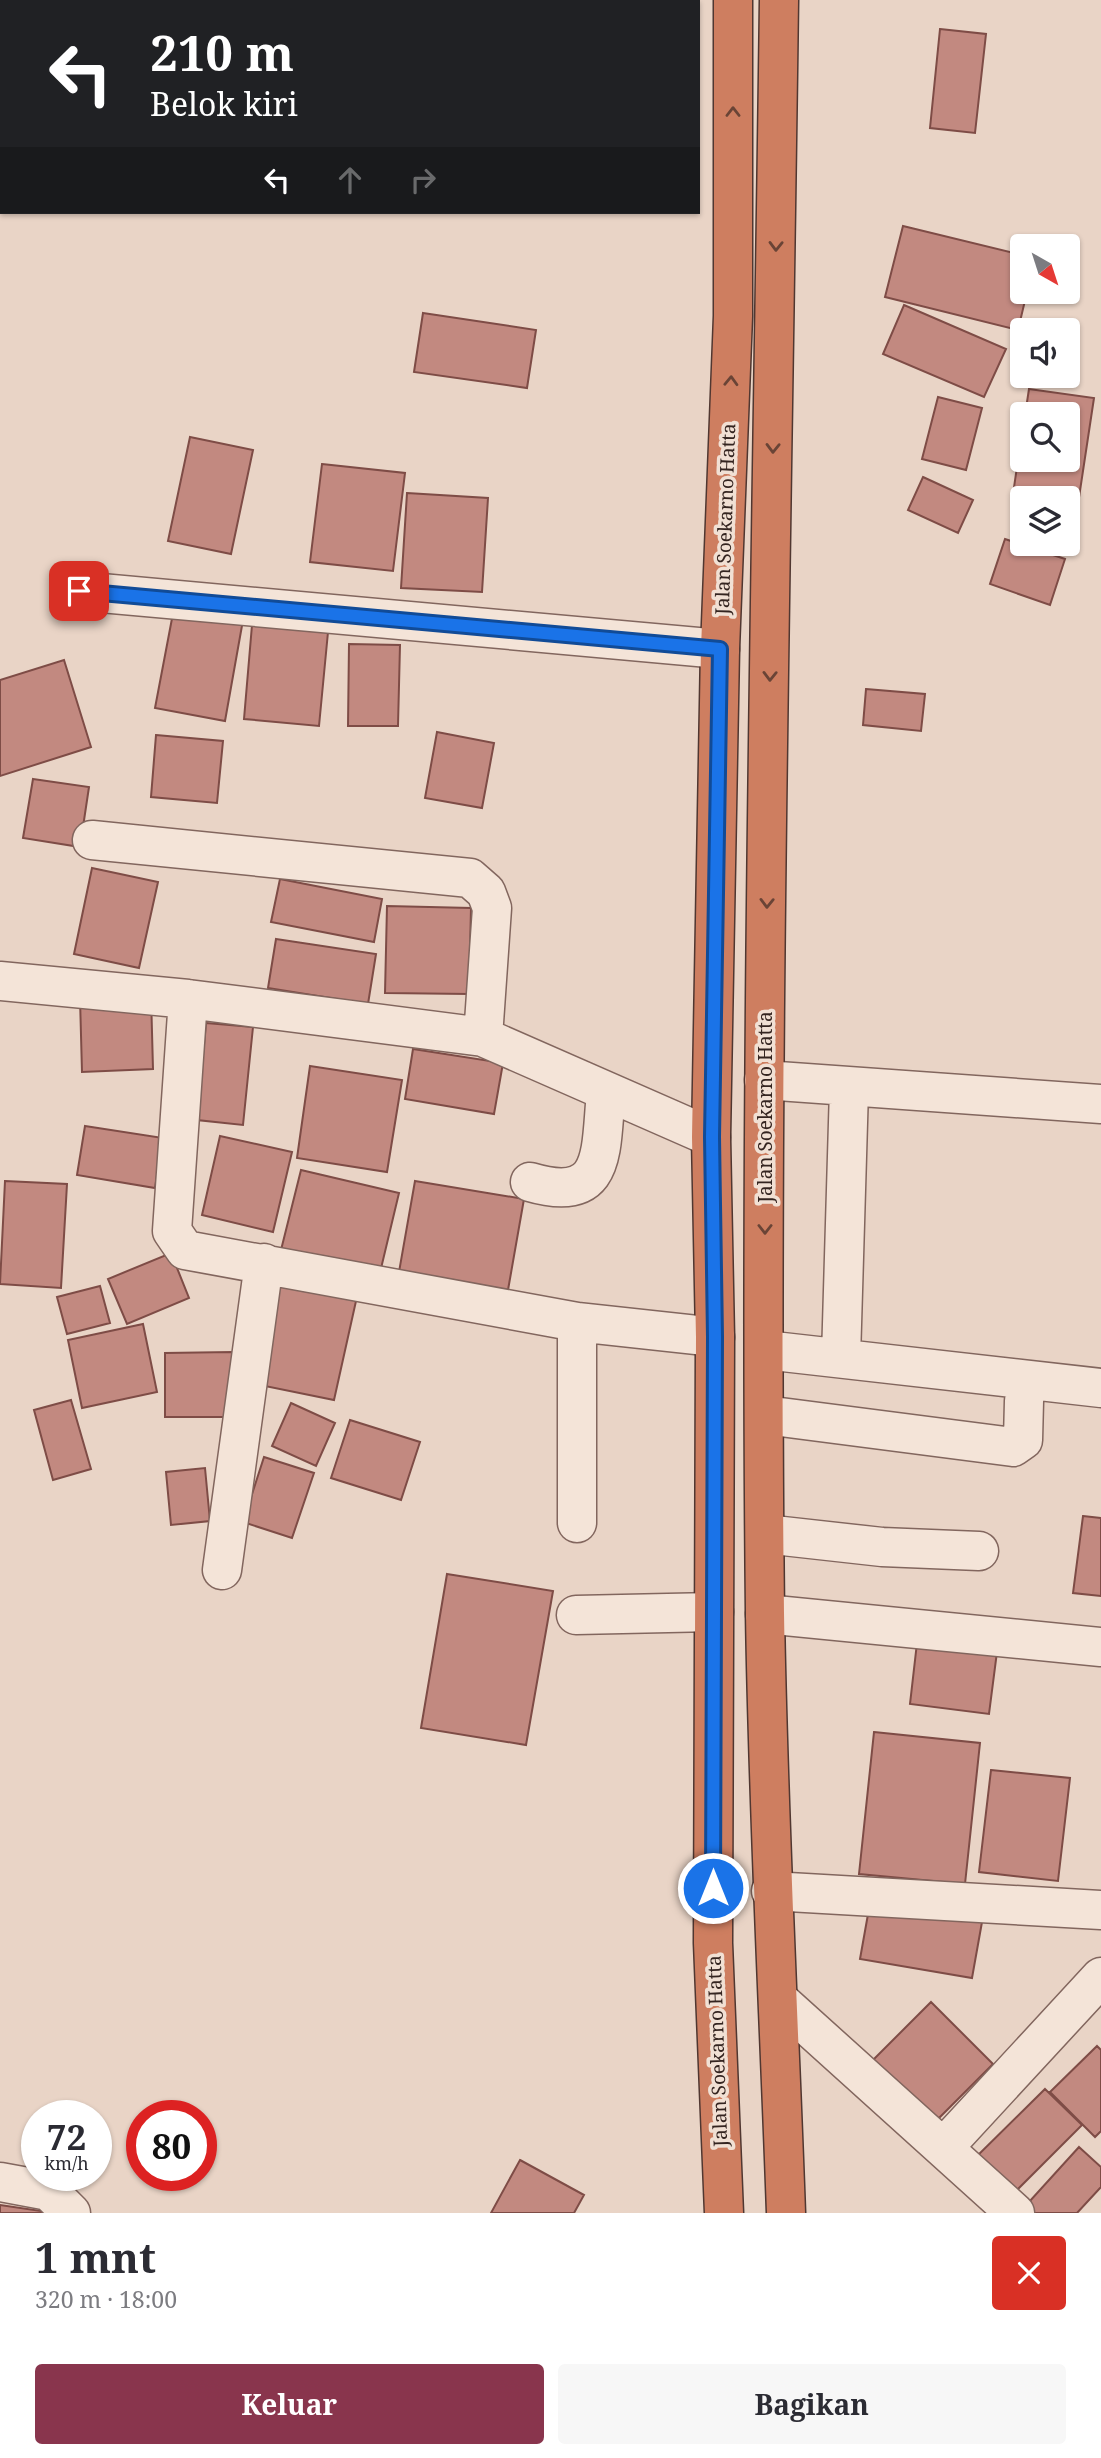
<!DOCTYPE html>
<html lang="id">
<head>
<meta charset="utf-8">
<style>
  body { margin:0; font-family:"Noto Serif",serif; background:#f7f7f7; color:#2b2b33; height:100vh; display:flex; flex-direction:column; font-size:26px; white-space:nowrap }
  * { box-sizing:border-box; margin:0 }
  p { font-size:23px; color:#7c7c81 }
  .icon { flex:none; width:38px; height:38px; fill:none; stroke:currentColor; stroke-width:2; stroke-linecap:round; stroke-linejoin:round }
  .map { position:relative; height:2213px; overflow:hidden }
  .sheet { display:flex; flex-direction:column; background:#fff; flex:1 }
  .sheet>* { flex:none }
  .top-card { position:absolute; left:0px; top:0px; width:700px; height:214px; box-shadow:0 2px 5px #0004; background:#202124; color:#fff; overflow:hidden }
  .needle { width:46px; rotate:141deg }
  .tools { position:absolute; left:1010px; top:234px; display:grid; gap:14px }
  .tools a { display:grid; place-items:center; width:70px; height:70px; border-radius:7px; background:#fff; box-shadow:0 2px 5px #0004; font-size:35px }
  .speed { position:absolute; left:21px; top:2100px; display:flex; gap:14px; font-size:35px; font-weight:700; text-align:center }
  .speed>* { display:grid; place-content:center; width:91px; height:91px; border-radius:50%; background:#fff; box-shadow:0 2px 5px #0004; line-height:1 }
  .speed small { font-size:18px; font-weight:400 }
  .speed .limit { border:10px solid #d22; background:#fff; color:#111 }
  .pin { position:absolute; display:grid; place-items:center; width:60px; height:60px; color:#fff; margin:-30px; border-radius:14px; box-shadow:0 4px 10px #0006 }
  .me { position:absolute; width:77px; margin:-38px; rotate:0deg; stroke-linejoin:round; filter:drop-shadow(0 0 5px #0008) }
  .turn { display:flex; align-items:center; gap:24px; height:147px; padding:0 35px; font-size:32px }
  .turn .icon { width:91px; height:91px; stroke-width:2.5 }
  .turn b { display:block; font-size:49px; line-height:60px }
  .lanes { display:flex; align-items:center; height:66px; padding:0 35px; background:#0003; justify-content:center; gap:35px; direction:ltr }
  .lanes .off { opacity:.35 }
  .round { display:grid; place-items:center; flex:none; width:74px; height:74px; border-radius:7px; background:#f7f7f7 }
  .summary { display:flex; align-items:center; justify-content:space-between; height:119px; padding:0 35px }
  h1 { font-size:42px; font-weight:700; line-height:52px }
  .action { display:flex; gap:14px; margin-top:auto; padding:14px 35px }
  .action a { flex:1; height:80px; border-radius:7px; background:#89354d; color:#fff; font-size:28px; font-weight:700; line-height:80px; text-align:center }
  .action a+a { background:#f7f7f7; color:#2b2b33 }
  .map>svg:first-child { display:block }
  .building { fill:#c28980; stroke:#7e4c46; stroke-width:2 }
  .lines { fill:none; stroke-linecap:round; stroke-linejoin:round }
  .minor-casing { stroke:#82665e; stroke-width:41 }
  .highway-casing { stroke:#503731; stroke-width:41 }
  .minor { stroke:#f4e4d8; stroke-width:38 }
  .highway { stroke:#ce7e60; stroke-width:38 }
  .oneway { stroke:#6a4436 }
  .route-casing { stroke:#114b97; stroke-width:18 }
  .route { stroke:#1a73e8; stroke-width:12 }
  .labels { text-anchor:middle; stroke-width:7; stroke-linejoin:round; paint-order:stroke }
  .street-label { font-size:19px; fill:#342420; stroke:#f1e0d4 }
</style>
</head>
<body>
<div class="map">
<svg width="1101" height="2213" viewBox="0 0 1101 2213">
  <rect width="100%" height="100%" fill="#e9d4c6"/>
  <!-- building -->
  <path class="building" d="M940,29L986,34L975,133L930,128Z
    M903,226L1022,255V292H1027L1018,330L885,297Z
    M904,305L1006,349L984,397L883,354Z
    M423,313L536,330L527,388L414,372Z
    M1029,389L1094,398L1078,504L1068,502V499L1013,494L1022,433V460H1068V415H1025Z
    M938,397L982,408L966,470L922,459Z
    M190,437L253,450L231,554L168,541Z
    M322,464L405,473L393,571L310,562Z
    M923,477L973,500L958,533L908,510Z
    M407,493L488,498L482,592L401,588Z
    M1005,539L1065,559L1050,605L990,584Z
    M174,608L243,620L225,721L155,708Z
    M252,625L328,632L319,726L244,719Z
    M349,644L400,645L398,726H348Z
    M64,660L91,747L0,776V680Z
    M866,689L925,694L921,731L863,725Z
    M437,732L494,743L482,808L425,798Z
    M156,735L223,741L217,803L151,797Z
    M33,779L89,787L80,847L23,838Z
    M92,868L158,882L139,968L74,954Z
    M280,879L382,899L374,942L271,922Z
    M387,906L471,908L469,994L385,993Z
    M276,939L376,954L368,1004L268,988Z
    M151,995L153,1069L82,1072L80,998Z
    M206,1023L253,1027L243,1125L197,1120Z
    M413,1049L503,1063L494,1114L405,1099Z
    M310,1066L402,1080L387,1172L297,1158Z
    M85,1126L163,1138L155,1188L77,1175Z
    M220,1136L292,1152L273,1232L202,1215Z
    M301,1170L399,1193L378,1281L279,1258Z
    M5,1181L67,1184L61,1288L0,1284Z
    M415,1181L524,1199L508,1290L399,1272Z
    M171,1253L189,1298L127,1324L108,1279Z
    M279,1275L358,1292L334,1400L255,1384Z
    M100,1286L110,1323L67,1334L57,1297Z
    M143,1324L157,1392L82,1408L68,1340Z
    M232,1352V1417H165V1353Z
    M71,1400L91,1469L53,1480L34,1410Z
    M291,1403L335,1423L316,1466L272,1446Z
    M350,1420L420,1442L401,1500L331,1478Z
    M264,1457L314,1473L292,1538L243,1522Z
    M205,1468L210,1521L171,1525L166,1472Z
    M1083,1516L1101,1518V1596L1073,1593Z
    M447,1574L553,1591L526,1745L421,1728Z
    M918,1634L998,1644L989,1714L910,1704Z
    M874,1732L980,1743L965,1884L859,1874Z
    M991,1770L1070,1778L1058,1881L979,1872Z
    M870,1903L982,1922L972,1978L860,1959Z
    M931,2002L993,2064L934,2123L872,2061Z
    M1097,2046L1101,2050V2131L1095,2137L1050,2092Z
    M1045,2089L1082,2125L1009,2198L972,2161Z
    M1079,2147L1101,2167V2187L1077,2213H1019Z
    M520,2160L584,2195L574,2213H491Z
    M0,2205L48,2212V2213H0Z"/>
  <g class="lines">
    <!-- minor casing -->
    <g class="minor-casing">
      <path id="minor" d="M497,0V2
        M79,591L720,649
        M92,840L470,878L486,892L492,908L483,1037
        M0,981L188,999L483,1037L711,1137
        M188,999L172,1231L185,1250L577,1322L715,1337
        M764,1080L1101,1104
        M530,1182C608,1205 600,1151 606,1093
        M765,1350L1101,1388
        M841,1358L849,1089
        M765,1415L1013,1447L1023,1440L1024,1401
        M577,1523V1322
        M765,1534L882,1547L979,1551
        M222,1570L264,1263
        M765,1614L1101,1647
        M576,1615L714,1612
        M771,1891L1101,1910
        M779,2000L1015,2213
        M944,2147L1101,1977
        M0,2182L49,2191L71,2213"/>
    </g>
    <!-- highway casing -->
    <g class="highway-casing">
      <path id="highway" d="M779,0C772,537 759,1075 765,1613C768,1813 779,2013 786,2213
        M724,2213L713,1943L715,1337L711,1137L720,649L733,316V0"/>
    </g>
    <!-- minor -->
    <use href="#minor" class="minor"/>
    <!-- highway -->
    <use href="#highway" class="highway"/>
  </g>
  <!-- one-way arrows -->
  <defs><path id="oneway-chevron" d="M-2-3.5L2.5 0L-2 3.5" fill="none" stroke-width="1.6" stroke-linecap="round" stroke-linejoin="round" transform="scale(1.75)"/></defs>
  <g class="oneway">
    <use href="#oneway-chevron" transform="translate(733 112) rotate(-90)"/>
    <use href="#oneway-chevron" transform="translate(776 246) rotate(91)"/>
    <use href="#oneway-chevron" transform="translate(731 381) rotate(-88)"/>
    <use href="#oneway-chevron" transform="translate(773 448) rotate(91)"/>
    <use href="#oneway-chevron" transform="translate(770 676) rotate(91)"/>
    <use href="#oneway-chevron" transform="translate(767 903) rotate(91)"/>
    <use href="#oneway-chevron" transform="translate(765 1229) rotate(90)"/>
  </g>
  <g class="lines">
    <!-- route casing -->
    <g class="route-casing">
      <path id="route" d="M79,591L720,649L712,1137L715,1337L713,1888"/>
    </g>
    <!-- route -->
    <use href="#route" class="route"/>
  </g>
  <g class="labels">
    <!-- street labels -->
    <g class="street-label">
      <text transform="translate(725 519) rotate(-88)" y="7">Jalan Soekarno Hatta</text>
      <text transform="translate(765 1107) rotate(-90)" y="7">Jalan Soekarno Hatta</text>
      <text transform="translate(717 2051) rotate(-92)" y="7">Jalan Soekarno Hatta</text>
    </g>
  </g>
</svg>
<div class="tools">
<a><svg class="needle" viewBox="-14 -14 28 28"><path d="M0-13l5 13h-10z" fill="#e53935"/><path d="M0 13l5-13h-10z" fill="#7c7c81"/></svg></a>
<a><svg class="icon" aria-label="sound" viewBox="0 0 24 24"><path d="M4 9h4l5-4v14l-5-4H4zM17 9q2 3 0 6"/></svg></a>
<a><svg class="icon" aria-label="search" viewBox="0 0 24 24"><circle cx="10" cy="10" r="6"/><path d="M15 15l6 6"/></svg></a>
<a><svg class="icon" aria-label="layers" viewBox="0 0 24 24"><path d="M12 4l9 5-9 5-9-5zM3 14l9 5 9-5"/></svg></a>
</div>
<div class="speed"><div>72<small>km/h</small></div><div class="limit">80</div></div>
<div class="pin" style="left:79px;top:591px;background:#d93025"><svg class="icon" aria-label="arrive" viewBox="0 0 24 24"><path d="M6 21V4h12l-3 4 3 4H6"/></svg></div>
<svg class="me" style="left:713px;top:1888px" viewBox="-20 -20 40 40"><circle r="17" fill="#1a73e8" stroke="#fff" stroke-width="3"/><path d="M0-11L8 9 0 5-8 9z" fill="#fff"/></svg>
<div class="top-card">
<div class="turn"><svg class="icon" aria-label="left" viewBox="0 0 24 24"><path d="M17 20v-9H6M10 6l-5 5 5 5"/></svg><div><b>210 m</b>Belok kiri</div></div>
<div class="lanes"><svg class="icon" aria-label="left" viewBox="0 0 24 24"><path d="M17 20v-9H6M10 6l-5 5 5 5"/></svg><svg class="icon off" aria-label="ahead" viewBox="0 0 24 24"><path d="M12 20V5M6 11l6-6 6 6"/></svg><svg class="icon off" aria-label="right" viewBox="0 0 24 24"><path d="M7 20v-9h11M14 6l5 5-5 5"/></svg></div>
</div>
</div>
<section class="sheet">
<div class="summary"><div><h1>1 mnt</h1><p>320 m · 18:00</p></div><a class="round" style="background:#d93025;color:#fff"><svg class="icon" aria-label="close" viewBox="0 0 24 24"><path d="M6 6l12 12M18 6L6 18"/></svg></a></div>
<div class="action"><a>Keluar</a><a>Bagikan</a></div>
</section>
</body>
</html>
